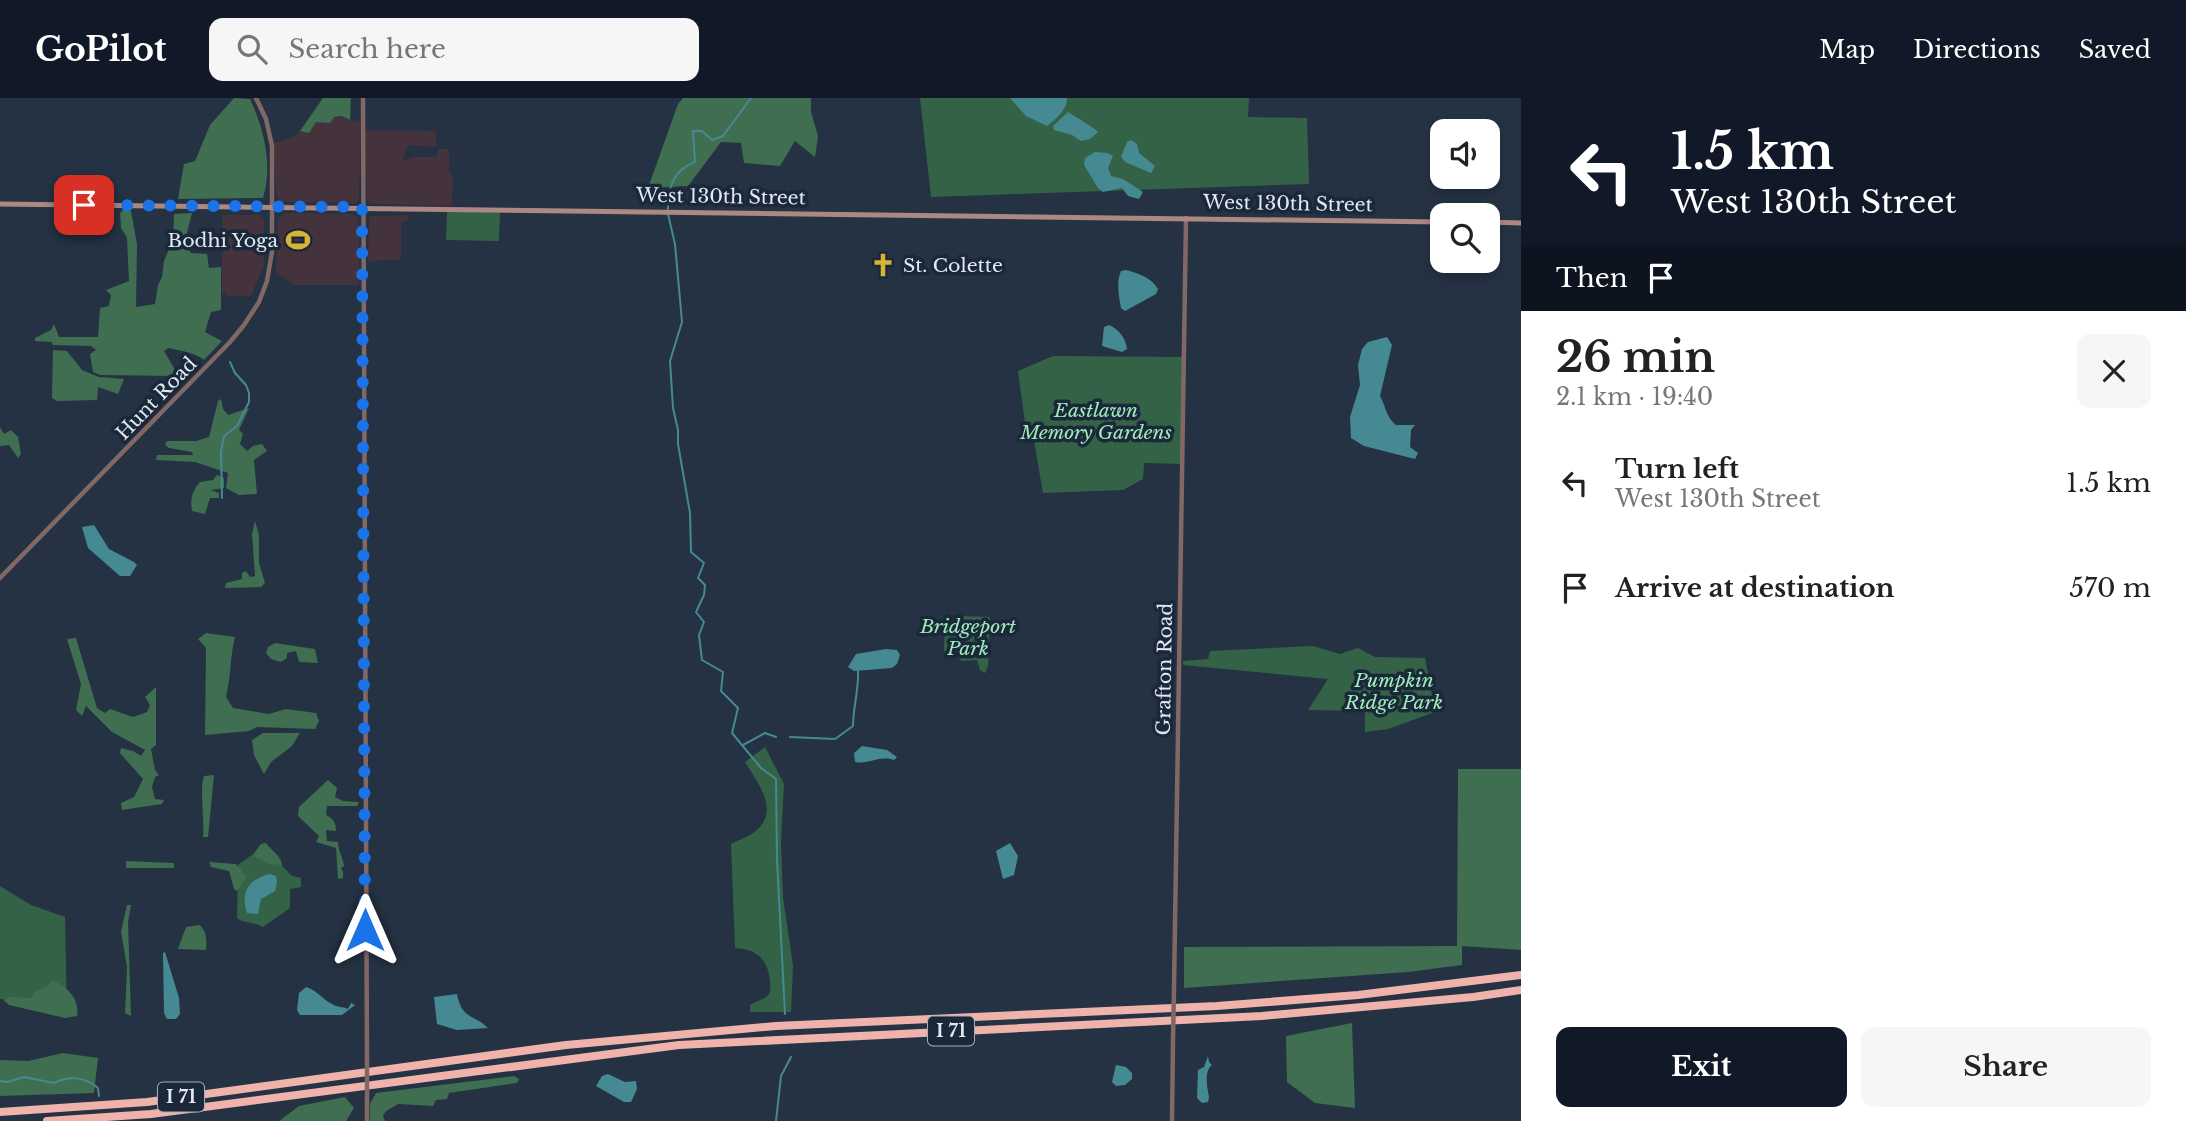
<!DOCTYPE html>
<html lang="en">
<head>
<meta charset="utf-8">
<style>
  body { margin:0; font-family:"Libre Baskerville",serif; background:#f6f6f6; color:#222; height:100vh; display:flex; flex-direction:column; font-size:26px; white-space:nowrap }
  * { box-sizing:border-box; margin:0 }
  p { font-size:23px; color:#767676 }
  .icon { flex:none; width:38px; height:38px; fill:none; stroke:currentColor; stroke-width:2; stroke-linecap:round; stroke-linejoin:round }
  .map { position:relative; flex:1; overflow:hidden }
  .details { display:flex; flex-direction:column; background:#fff; width:665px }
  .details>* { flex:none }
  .banner { background:#111827; color:#fff; overflow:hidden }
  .controls { position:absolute; left:1430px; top:21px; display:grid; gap:14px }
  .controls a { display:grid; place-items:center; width:70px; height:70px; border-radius:14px; background:#fff; box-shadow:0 4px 10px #0003; font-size:35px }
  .pin { position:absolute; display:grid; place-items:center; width:60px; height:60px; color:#fff; margin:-30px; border-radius:14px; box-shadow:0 4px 10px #0006 }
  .me { position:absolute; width:77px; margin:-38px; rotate:0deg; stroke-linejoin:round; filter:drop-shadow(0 0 5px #0008) }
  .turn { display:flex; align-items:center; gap:24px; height:147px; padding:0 35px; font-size:32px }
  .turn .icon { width:91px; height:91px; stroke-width:2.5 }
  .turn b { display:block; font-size:49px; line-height:60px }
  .then { display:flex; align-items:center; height:66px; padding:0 35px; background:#0003; gap:14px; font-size:26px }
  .round { display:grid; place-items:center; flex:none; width:74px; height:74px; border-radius:14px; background:#f6f6f6 }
  .summary { display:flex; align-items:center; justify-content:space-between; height:119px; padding:0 35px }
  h1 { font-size:42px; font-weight:700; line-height:52px }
  .button { display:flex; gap:14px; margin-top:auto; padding:14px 35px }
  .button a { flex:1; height:80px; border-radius:14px; background:#111827; color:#fff; font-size:28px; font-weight:700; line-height:80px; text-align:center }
  .button a+a { background:#f6f6f6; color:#222 }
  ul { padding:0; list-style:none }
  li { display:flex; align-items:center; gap:21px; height:105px; padding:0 35px }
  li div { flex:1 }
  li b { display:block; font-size:26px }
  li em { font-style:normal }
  header { display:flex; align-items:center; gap:42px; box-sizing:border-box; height:98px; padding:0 35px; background:#111827; color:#fff }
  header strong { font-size:33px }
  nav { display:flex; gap:38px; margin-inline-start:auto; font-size:24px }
  .search { width:490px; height:63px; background:#f6f6f6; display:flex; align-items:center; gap:18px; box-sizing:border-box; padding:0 24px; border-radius:14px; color:#767676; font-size:26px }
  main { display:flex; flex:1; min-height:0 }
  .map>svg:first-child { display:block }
  .commercial { fill:#44333d }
  .green { fill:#346246 }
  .forest { fill:#3f6e51 }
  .water { fill:#458a93 }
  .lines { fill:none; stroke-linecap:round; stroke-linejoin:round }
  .stream { stroke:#458a93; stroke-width:2 }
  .tertiary { stroke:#816865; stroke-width:4.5 }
  .secondary { stroke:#ad8782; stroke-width:5 }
  .motorway { stroke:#efb3ab; stroke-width:8 }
  .tertiary-bridge { stroke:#816865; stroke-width:4.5 }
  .route { stroke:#1a73e8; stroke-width:12; stroke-dasharray:0 21.6 }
  .labels { text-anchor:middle; stroke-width:7; stroke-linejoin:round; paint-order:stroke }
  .shield { fill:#1a2839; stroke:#a5afbc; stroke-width:2 }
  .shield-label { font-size:18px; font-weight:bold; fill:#e0e9f4 }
  .street-label { font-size:19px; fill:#e0e9f4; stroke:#1a2839 }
  .poi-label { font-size:19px; fill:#e0e9f4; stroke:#1a2839; text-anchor:end }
  .park-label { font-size:19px; font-style:italic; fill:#a0ebba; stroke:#1a2839 }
</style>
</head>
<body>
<header>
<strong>GoPilot</strong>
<div class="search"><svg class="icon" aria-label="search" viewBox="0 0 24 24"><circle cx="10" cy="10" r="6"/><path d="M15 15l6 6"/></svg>Search here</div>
<nav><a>Map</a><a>Directions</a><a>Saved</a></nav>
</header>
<main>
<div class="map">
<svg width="1521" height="1023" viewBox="0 0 1521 1023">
  <rect width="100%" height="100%" fill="#243243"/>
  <!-- commercial -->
  <path class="commercial" d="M342,18L350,22L361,23L359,101L356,105H351L280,104L276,95L274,45L296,38L300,33L309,35L316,24Z
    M365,32L436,33V49L408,47L402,63L414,59H437L438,51H449V73L453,79L452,108L380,106L371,105L367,102Z
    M286,115L352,116L357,119L359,130V187H295L276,174L278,120Z
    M222,117H261V121H264V167L251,198H226V196L222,195Z
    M408,117V123L401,124V160L399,162L368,163L369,121L371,118Z"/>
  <!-- green -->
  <path class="green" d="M920,0H1249L1248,19L1307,20L1309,86L931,99Z
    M500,113L499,143L446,142L447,114Z
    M1053,258L1184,259L1182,366L1144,365L1143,381L1123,392L1043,395L1031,326L1025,325L1018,273Z
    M960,518L990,519L988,568L985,575L980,572L977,562L961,563L958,557H944L945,520L955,523Z
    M1313,548L1340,556L1358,550L1375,559L1425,560L1435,614L1388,631L1365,634V613L1308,612L1328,581L1183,567V563L1208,561L1210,553Z
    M765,649L784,686L781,744L783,799L793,868L791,914H750V907C755,904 766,901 769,896C771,893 770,888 770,885C769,862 757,851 735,850L731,746C739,742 750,738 757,732C780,711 757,684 745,664Z
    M261,746L292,778L301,780V789L290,791V810L263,829C255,824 245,826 237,820L238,767L253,756Z
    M0,788L31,807L65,819L67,914L0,901Z"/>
  <!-- forest -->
  <path class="forest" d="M234,0L250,1C264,31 273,67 263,100L178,101L184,66L195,63L210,27Z
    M323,0H351L350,22L342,18L334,19L330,25L316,24L309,35L300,33Z
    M683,0H811V14L818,38L815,59L795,43L780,68L744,65L741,45L721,44L688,88L648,90L678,6Z
    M124,111L131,113L137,146L136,209L155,206L158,187L162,179L164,163L173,142L174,116L192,115C189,130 182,142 191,155L207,156L209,170L221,169V212L211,214L205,234L222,243L204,262C194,254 181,253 168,250L164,253L177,275L175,278L100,277L93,274L90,256L96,252L91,248L53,247L52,244L35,243V240L51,232L54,226L59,239H98L100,210L109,208L111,197L106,192L129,183L127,140L121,130L120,115Z
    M53,252L67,253L82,272L99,279L124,281L118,296L98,289L97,302L57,303L52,300Z
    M221,301L223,311L228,317L249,310L239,332L243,336L240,346L247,353L253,348L262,346L267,353L254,362L257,396L239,397L226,390L228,375L195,364L156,362L157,357H193L192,354L169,350L165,347L167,343H196L209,339L218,303Z
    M0,329L4,336L11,332L18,339L21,356L18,360L9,347L0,348Z
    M217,377L224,380V390L211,392L219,395V400H210L205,416L192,413C190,401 192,393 200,384L213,382Z
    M255,423L259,437V465L265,485L261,489L225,490L226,485L242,481V475L246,473L250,479L255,478L252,436Z
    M206,535L235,539C230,559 231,579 226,599L233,610L269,616L286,611L316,615L319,623L315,631L257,629L249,633L205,637L206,550L198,541Z
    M76,540L97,610L105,615L110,611L133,619L147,614L150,607L145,599L156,589V647L151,651L155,672L159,677L155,679L152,689L155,701L164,702L162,706L122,712L121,705L134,699L143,681L120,655L121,650L133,653L141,658L145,652L112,634L86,608L82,618L76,612L81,586L67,541Z
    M275,545L315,551L318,565L299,564L296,553L287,555V560L281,564L271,561L266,555L268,549Z
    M263,635H300L292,648L271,664L264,676L254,657L252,642Z
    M1458,671H1521V852L1462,848V867L1408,874L1184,890V849L1457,848Z
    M214,677L208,739H203C205,720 199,694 204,678Z
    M328,682L337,690L335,699L343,703L359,704L357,708H327L326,717C334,721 336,725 336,733L326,732L327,743L338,744C338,753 343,758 344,768L341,770L343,774V780L338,781L336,750L316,744L319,738L298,718L299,709Z
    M266,745C271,752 282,759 282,767L270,766L253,758L261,746Z
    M126,763L174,765V770H126Z
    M209,764L236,766L247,779L237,793L234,791L229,773L211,769Z
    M127,807H131L128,824L131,918L125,915L127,869L121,834Z
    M199,827C207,832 207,844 206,852L178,851L186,829Z
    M52,882C67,889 80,900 77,918L65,920L9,907L4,903L8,899L32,900L34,894L47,888Z
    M1352,925L1355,1010L1315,1005L1287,984L1286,938Z
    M63,955L98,960L94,995L0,998V962L28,963Z
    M514,978L519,981L517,985L449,995L447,1001L436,1002L433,1008L398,1006L386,1013L383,1018L385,1023H370V1006L376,995Z
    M345,999L354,1010L346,1023H279L299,1008Z"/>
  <!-- water -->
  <path class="water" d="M1010,0H1067C1067,12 1056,21 1047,28L1026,18Z
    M1068,14L1095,31L1098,34L1090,41L1081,43L1072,37L1054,32L1053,28Z
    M1131,42L1137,46L1139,55L1155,68L1151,75L1125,64L1121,59L1127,44Z
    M1095,54L1107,55L1113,58L1108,70L1111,78L1123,81L1143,94L1139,101L1128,98L1122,90L1103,94L1098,90L1084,67L1085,60Z
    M1126,172C1138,175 1152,180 1158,191L1156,196L1125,213L1121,210C1119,199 1116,184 1121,173Z
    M1109,227C1119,231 1126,241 1127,251L1122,254L1102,248L1104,229Z
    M1387,239L1392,247L1380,298C1386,309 1386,319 1396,327H1415L1411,332L1410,349L1418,355L1415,361L1364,348L1351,340L1350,319L1360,287L1358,267L1362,251L1368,244Z
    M94,427L109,451L134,464L137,467L130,478H120L88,450L82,429Z
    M886,551L897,552L900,557L897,566L892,570L854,573L848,569L856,556Z
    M862,648L887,652L897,659L894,662C879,657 869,667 855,664L854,655Z
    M1010,745L1018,758L1014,777L1003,781L996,753Z
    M270,776L276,778L277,784L275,793L261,801L258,816L247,815C240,794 249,781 270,776Z
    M165,854L179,900L180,916L176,921H167L164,915L163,855Z
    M306,889C317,892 322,901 332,906C339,910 341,908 348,911L351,905L355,907L342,917H300L297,912L299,895Z
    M457,896C462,922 474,916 488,930L457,932L437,926L434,899Z
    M1208,958L1209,964L1212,967C1204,973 1207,989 1209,999L1208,1004L1202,1005L1197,1000L1198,972L1204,969Z
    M1116,967L1126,969L1132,975V981L1125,987L1116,988L1112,984Z
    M608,976L625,984L636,983L637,991L631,1004H624L596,988L602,978Z"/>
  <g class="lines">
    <!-- stream -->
    <path class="stream" d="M668,111C668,88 674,72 695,64L693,33H702L712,42L723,38L751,0
      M668,116L675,146L682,224L670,263L673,310L678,332V346L690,415L691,454L704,465L698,480L705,487L704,497L696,514L704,524L699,537L702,562L723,574L721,593L738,610L732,635L761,670L776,681L777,762L785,916
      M222,400L221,354L224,338L237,328L249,304V295L246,287L235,275L230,264
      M790,639L835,641L853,628C853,609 859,592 858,573
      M743,647L765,635L776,639
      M0,983L7,984L24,979L54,985C69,977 85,979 98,990L99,998
      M776,1023L781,978L791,959"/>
    <!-- tertiary -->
    <path class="tertiary" d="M363,0L367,964
      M0,480L230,244L244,227L259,204L267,183L272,154V48L266,21L256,0
      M1174,891L1186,120
      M367,1003V1023
      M1172,1023L1173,942"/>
    <!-- secondary -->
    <path class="secondary" d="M0,106L1442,124
      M1488,124L1521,125"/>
    <!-- motorway -->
    <path class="motorway" d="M0,1014L147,1004L566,947L776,928L1217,908L1358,897L1521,877
      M47,1023L151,1016L679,947L1262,918L1473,899L1521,892"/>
    <!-- tertiary-bridge -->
    <path class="tertiary-bridge" d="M1173,942L1174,891
      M367,964V1003"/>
  </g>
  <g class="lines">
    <!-- route -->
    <path class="route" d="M84,107L362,109L365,832"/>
  </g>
  <!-- icons -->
  <defs>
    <g id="stadium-bare" transform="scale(1.89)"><path d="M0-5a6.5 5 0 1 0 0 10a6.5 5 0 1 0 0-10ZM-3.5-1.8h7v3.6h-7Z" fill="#d6b534" stroke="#1a2839" stroke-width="2.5" paint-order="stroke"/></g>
    <g id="church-bare" transform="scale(1.89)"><path d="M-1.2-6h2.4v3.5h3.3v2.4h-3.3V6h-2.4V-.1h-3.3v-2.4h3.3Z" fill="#d6b534" stroke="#1a2839" stroke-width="2.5" paint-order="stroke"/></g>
  </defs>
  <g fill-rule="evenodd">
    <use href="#stadium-bare" x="298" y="142"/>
    <use href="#church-bare" x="883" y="167"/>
  </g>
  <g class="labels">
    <!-- shield labels -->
    <g class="shield">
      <rect x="928" y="918.5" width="46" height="29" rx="5"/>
      <rect x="158" y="984.5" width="46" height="29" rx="5"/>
    </g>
    <g class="shield-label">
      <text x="951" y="939">I 71</text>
      <text x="181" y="1005">I 71</text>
    </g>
    <!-- street labels -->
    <g class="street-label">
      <text transform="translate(721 98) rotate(1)" y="7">West 130th Street</text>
      <text transform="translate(1288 105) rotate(1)" y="7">West 130th Street</text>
      <text transform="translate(156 300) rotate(-46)" y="7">Hunt Road</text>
      <text transform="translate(1164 571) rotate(-89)" y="7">Grafton Road</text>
    </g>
    <!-- poi labels -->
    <g class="poi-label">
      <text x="278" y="149">Bodhi Yoga</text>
      <text x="903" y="174" text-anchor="start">St. Colette</text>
    </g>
    <!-- park labels -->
    <g class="park-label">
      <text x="1096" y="319">Eastlawn<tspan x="1096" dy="22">Memory Gardens</tspan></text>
      <text x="968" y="535">Bridgeport<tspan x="968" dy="22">Park</tspan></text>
      <text x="1394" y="589">Pumpkin<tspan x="1394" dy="22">Ridge Park</tspan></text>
    </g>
  </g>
</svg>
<div class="controls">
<a><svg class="icon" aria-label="sound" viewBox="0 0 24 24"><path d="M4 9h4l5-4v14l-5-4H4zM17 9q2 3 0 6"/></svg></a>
<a><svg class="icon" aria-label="search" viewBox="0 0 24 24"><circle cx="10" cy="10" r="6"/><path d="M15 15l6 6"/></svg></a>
</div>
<div class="pin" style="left:84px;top:107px;background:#d93025"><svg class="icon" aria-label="arrive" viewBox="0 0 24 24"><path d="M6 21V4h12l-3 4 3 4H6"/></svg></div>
<svg class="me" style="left:365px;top:832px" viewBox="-20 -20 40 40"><path d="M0-17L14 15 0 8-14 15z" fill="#1a73e8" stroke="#fff" stroke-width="4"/></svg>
</div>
<section class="details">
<div class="banner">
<div class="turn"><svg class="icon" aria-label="left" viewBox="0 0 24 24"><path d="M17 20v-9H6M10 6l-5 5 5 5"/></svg><div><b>1.5 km</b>West 130th Street</div></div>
<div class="then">Then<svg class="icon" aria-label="arrive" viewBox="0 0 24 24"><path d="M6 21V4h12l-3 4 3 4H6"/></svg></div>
</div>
<div class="summary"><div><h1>26 min</h1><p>2.1 km · 19:40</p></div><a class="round"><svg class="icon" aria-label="close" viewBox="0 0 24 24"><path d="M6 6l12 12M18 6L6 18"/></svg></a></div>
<ul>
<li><svg class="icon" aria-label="left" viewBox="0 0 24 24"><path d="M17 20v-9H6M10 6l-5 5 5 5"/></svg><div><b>Turn left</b><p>West 130th Street</p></div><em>1.5 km</em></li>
<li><svg class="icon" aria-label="arrive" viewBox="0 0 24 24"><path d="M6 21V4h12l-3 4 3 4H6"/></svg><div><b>Arrive at destination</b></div><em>570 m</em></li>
</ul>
<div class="button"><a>Exit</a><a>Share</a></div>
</section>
</main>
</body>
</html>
